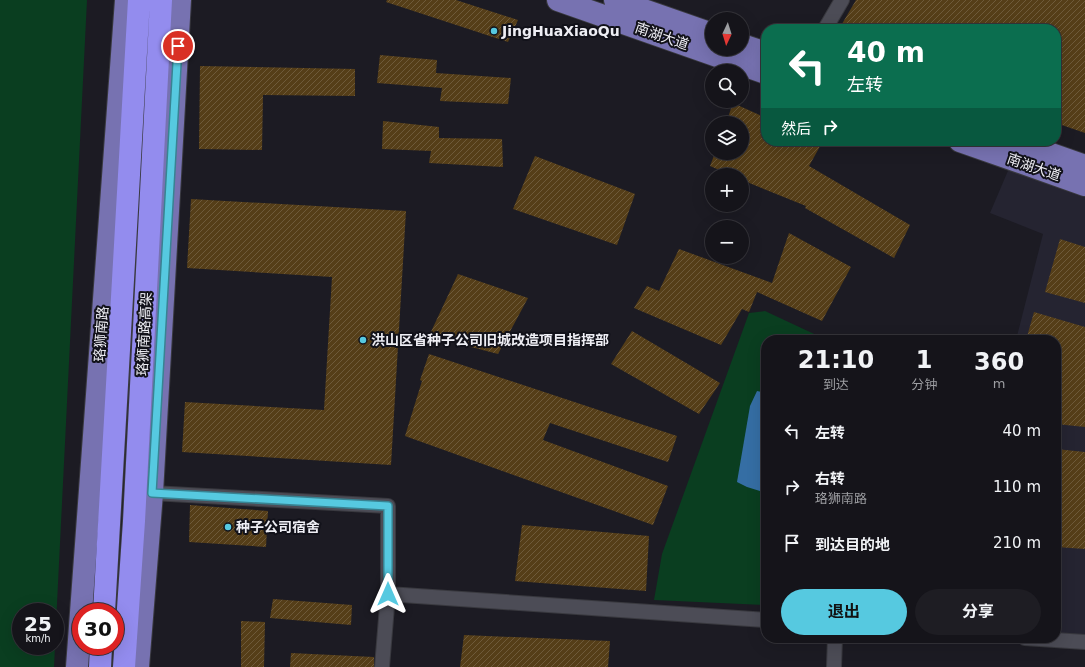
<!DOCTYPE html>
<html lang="zh">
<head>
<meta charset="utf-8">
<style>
  body { margin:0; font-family:"DejaVu Sans","Noto Sans SC",sans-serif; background:#1e1d23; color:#f1f3f6; height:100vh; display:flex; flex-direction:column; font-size:15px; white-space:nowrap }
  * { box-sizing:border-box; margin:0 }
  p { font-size:13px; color:#9d9ea2 }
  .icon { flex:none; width:22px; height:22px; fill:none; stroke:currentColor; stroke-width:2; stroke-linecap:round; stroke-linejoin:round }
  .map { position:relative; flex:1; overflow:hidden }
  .side { position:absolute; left:761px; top:335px; width:300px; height:308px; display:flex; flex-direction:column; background:#15141a; border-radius:16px; box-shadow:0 4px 16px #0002,0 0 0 1px #343339 }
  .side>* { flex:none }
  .banner { position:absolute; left:761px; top:24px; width:300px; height:122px; border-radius:16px; box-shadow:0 4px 16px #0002,0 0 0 1px #343339; background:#0b6e4f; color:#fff; overflow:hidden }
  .needle { width:26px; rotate:184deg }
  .fabs { position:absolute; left:705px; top:12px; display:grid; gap:8px }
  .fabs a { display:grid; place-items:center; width:44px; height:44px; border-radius:50%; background:#15141a; box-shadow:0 4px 16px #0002,0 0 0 1px #343339; font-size:20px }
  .speed { position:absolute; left:12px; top:603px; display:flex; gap:8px; font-size:20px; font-weight:700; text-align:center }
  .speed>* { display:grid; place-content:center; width:52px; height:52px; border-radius:50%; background:#15141a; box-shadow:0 4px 16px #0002,0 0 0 1px #343339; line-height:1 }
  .speed small { font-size:10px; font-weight:400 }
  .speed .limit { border:6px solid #d22; background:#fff; color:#111 }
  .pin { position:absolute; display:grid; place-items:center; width:34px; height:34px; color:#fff; margin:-17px; border:2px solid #fff; border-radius:50%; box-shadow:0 1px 4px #0007 }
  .me { position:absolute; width:44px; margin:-22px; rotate:0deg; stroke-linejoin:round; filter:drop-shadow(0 0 3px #0008) }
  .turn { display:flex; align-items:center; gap:14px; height:84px; padding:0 20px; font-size:18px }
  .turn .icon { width:52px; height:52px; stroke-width:2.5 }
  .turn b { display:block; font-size:28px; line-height:34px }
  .then { display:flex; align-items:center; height:38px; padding:0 20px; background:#0003; gap:8px; font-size:15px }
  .eta { display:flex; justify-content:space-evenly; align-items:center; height:68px; text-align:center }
  .eta b { font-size:24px; font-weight:700; line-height:28px }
  .cta { display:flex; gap:8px; margin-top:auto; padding:8px 20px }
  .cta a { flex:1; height:46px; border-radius:24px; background:#56c9e0; color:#111; font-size:16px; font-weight:700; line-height:46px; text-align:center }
  .cta a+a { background:#1e1d23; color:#f1f3f6 }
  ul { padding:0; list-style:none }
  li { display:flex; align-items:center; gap:12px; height:56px; padding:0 20px }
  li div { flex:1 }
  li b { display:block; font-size:15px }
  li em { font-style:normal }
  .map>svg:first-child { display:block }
  .built { fill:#252431 }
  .green { fill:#0a3e20 }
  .water { fill:#356ea4 }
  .building { fill:url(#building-hatch) }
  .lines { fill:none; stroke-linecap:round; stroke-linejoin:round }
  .street-casing { stroke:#39393f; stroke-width:16 }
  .primary-casing { stroke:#39393f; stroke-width:24 }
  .highway-casing { stroke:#39393f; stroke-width:24 }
  .street { stroke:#4c4c56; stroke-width:14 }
  .primary { stroke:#7772b1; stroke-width:22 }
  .highway { stroke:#938cee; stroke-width:22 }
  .route-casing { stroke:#388392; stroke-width:10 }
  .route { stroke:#56c9e0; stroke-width:7 }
  .poi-dot { fill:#56c9e0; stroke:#12121a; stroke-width:1.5 }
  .labels { text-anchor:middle; stroke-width:4; stroke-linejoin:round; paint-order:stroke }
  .poi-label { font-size:14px; font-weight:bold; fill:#eeeef4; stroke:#12121a; text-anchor:start }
  .street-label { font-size:14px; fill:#eeeef4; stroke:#12121a }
</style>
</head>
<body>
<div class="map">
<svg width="1085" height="667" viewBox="0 0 1085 667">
  <defs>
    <pattern id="building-hatch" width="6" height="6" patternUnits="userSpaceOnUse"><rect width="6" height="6" fill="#553e18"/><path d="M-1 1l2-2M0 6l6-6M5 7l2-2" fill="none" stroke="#6e5a3a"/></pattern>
  </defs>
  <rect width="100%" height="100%" fill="#1c1b23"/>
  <!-- built -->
  <path class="built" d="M1013,159L1085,183V642L1056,638V340H1016L1043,234L990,213Z"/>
  <!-- green -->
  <path class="green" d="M0,0H87L55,644V612H21V646H55L54,667H0Z
    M765,311L827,340H766V605L654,600L662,554L749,313Z"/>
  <!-- water -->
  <path class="water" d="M757,391L766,393V493L747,487L737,482L750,406Z"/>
  <!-- building -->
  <path class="building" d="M387,0H456L518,20L508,42L386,2Z
    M856,0H1085V133L1056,123V29H839Z
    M380,55L437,60L436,73L511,78L508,104L440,101L442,88L377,83Z
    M200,66L355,69V96L263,95L262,150L199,149Z
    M733,103L766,118V141H823L809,166L910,225L894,258L805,208L806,206L742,180V175H731L710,166L715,153H742V123H726Z
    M383,121L439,127V138L502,139L503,167L429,163L431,151L382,149Z
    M535,156L635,194L617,245L513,209Z
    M191,199L406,211L391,465L182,452L185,402L324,410L332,277L187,268Z
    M789,233L851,267L822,321L757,292L749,312L742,309L721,345L634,308L647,286L659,291L679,249L772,283Z
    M1060,239L1085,247V303L1045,292Z
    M458,274L528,298L498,354L429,336Z
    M1034,312L1085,327V427L1056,424V340H1026Z
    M632,331L720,383L699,414L611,364Z
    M429,354L677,436L668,462L550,423L543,440L668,486L653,525L405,436L422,381L420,380Z
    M1056,449L1085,452V549L1056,547Z
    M190,505L268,511L266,547L189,542Z
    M522,525L649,536L646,591L515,581Z
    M273,599L352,605L351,625L270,618Z
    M241,621L265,622L264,667H241Z
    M464,635L610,641L608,667H460Z
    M291,653L374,657V667H290Z"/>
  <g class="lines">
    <!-- street casing -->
    <g class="street-casing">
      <path id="street" d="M825,29L842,0
        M152,493L388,506V594L382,667
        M388,594L766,620
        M1025,638L1085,642
        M834,667L835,638"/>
    </g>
    <!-- primary casing -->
    <g class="primary-casing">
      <path id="primary" d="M558,0L766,73
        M615,0L712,34
        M742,45L766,53
        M960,141L1085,185
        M1014,141L1085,166
        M77,667L126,0
        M138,667L152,493L180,0"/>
    </g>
    <!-- highway casing -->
    <g class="highway-casing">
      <path id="highway" d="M104,612L139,0
        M100,667L101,646
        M124,667L134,521L161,0"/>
    </g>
    <!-- street -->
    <use href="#street" class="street"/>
    <!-- primary -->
    <use href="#primary" class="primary"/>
    <!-- highway -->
    <use href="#highway" class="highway"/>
  </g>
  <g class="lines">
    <!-- route casing -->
    <g class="route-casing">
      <path id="route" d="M178,46L152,493L388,506V594"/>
    </g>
    <!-- route -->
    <use href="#route" class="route"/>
  </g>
  <!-- markers -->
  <g class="poi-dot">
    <circle cx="494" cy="31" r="4"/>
    <circle cx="363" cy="340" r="4"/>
    <circle cx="228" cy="527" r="4"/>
  </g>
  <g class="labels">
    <!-- poi labels -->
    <g class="poi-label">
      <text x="502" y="36">JingHuaXiaoQu</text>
      <text x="371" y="345">洪山区省种子公司旧城改造项目指挥部</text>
      <text x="236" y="532">种子公司宿舍</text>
    </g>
    <!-- street labels -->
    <g class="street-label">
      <text transform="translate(662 36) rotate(19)" y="5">南湖大道</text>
      <text transform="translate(1034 167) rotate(19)" y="5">南湖大道</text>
      <text transform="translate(101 334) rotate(-86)" y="5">珞狮南路</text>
      <text transform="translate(144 334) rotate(-87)" y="5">珞狮南路高架</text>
    </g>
  </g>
</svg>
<div class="fabs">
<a><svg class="needle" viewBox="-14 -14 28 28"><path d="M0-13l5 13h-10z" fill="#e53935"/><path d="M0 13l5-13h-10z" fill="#9d9ea2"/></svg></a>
<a><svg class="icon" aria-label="search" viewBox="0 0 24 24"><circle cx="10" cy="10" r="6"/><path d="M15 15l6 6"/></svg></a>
<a><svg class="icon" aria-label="layers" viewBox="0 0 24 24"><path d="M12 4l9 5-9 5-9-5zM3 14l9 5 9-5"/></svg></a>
<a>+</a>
<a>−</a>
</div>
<div class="speed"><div>25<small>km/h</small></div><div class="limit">30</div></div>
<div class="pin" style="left:178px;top:46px;background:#d93025"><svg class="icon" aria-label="arrive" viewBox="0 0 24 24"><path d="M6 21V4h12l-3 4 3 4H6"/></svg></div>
<svg class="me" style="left:388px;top:594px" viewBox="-20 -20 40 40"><path d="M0-17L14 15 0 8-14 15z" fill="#56c9e0" stroke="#fff" stroke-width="4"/></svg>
<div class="banner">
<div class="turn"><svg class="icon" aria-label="left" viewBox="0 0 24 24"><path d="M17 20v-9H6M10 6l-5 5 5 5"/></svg><div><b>40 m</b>左转</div></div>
<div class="then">然后<svg class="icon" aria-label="right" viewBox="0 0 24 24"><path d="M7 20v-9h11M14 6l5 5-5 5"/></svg></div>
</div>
<section class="side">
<div class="eta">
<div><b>21:10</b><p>到达</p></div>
<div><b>1</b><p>分钟</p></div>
<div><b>360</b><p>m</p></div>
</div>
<ul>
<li><svg class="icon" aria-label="left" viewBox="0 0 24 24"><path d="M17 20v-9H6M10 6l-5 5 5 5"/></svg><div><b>左转</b></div><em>40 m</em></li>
<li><svg class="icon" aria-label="right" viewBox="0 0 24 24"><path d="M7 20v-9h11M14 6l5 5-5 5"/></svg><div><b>右转</b><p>珞狮南路</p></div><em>110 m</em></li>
<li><svg class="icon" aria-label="arrive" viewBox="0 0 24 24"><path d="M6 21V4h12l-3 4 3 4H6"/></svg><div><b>到达目的地</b></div><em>210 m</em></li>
</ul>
<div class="cta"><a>退出</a><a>分享</a></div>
</section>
</div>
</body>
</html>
